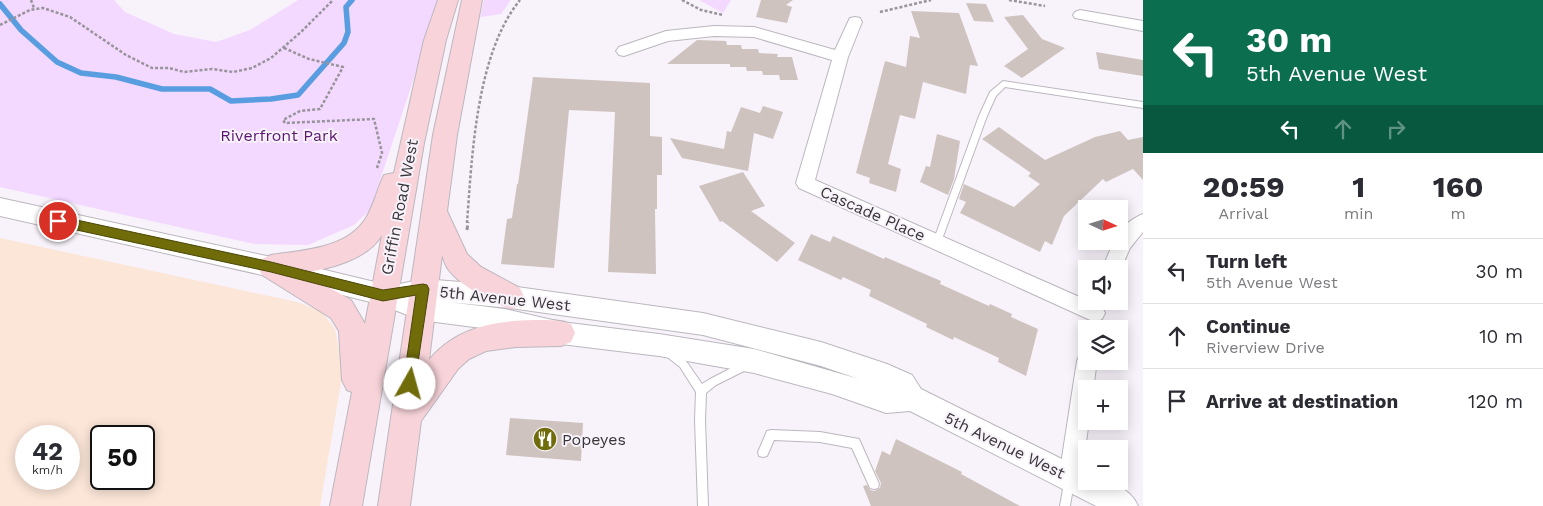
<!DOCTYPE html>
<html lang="en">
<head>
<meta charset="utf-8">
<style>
  body { margin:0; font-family:"Work Sans",sans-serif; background:#f2f2f3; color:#2b2b33; height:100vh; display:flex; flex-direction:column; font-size:19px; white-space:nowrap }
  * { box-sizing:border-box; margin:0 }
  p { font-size:16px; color:#7c7c81 }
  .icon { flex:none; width:28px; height:28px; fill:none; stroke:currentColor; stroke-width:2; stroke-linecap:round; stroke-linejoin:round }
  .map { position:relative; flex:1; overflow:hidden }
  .panel { display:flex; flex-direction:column; background:#fff; width:400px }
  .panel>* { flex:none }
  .guide { background:#0b6e4f; color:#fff; overflow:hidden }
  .needle { width:32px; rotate:94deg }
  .fabs { position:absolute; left:1078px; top:200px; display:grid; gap:10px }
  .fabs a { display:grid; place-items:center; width:50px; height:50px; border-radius:0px; background:#fff; box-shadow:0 2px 12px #0003; font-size:25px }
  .speed { position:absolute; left:15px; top:425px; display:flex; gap:10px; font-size:25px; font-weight:700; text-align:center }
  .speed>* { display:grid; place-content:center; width:65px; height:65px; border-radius:50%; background:#fff; box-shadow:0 2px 12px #0003; line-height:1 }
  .speed small { font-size:12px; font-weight:400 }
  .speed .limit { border:2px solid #111; border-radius:8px; background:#fff; color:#111 }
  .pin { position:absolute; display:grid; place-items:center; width:42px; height:42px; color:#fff; margin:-21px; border:2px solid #fff; border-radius:50%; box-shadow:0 1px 5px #0007 }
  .me { position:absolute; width:55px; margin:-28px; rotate:7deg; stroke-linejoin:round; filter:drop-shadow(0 0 4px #0008) }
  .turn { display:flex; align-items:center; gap:18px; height:105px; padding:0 20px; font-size:22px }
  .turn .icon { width:65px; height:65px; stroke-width:2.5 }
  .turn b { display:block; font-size:35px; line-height:42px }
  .lanes { display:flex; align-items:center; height:48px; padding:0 20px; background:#0003; justify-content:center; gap:25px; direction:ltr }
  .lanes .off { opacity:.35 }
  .eta { display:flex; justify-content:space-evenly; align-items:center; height:85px; text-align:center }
  .eta b { font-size:30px; font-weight:700; line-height:35px }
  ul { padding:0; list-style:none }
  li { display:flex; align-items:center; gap:15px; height:65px; padding:0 20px; border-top:1px solid #e1e1e2 }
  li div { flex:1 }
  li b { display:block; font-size:19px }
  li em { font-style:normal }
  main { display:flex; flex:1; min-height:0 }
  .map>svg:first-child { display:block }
  .industrial { fill:#fbe6d8; fill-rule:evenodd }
  .green { fill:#f3d8ff }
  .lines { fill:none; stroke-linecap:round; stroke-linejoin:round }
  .stream { stroke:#599de1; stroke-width:5.5 }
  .building { fill:#cec3bf }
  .service-casing { stroke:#bcb7bf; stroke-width:2 }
  .minor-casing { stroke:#bcb7bf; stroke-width:2 }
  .tertiary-casing { stroke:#bcb7bf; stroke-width:2 }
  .secondary-casing { stroke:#bcb7bf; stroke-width:2 }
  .path-far1 { stroke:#98949a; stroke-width:2.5; stroke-dasharray:3 2; stroke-linecap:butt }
  .path { stroke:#98949a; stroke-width:3; stroke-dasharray:4.5 2.5; stroke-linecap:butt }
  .service { fill:#fff; fill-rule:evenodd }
  .minor { fill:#fff; fill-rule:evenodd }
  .tertiary { fill:#fff; fill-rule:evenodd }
  .secondary { fill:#f8d4da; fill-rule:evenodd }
  .route { fill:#706c0a; stroke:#494606 }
  .labels { text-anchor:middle; stroke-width:4; stroke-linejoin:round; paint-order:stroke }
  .park-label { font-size:16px; fill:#5b1672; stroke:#f8f2fa }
  .street-label { font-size:16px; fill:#373538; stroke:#f8f2fa }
  .poi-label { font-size:16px; fill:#373538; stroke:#f8f2fa; text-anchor:start }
</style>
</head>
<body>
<main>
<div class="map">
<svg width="1143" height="506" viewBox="0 0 1143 506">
  <rect width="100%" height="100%" fill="#f8f2fa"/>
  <!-- industrial -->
  <path class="industrial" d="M0,238L297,302L321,311L335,329L343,371L320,506H0ZM26,436H69V479H26ZM101,436H144V479H101Z"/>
  <!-- green -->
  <path class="green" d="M0,0H114L125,12L174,34L216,42L250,30L298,0H440L370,210L354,225L308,245L254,244L0,187Z
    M484,0H511L501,14L480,17Z
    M699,0H731L723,13Z"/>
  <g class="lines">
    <!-- stream -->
    <path class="stream" d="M0,4L21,30L57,62L81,73L116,77L162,89H210L231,101L271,99L298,95L344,43L348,32L346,7L352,0"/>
  </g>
  <!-- building -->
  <path class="building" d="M761,0H793L786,5L792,7L787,23L756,17Z
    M966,3L986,4L994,22L974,21Z
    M911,11L959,13L978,66L970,65L966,94L923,82L915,119L900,115L888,164L901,169L896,192L869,183L870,178L856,173L885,61L906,67L910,36L920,38Z
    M1023,15L1042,39L1065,48L1022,78L1004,66L1028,49L1004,17Z
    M697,40L726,41L727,45H741L742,49H758L759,53L778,54L777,57H792L798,80H780L779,75H763L762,71H747L746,67H730V64H667Z
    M1096,52L1143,60V76L1099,69Z
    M533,77L650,83V136L662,137V175H657V209H655L656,274L608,272L615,112L569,110L554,268L501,264L507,219L512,218L517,184H518Z
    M763,106L783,112L773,139L754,133L748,171L682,158L670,138L724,149L727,131L731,132L741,107L760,113Z
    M999,127L1045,160L1095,137L1120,131L1128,140L1143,137V180L1133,169L1106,182L1103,179L1064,216L1052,245L1045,241L1040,252L960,213L966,202L959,199L964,184L1014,207L1040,184L1028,176L1031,173L982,139Z
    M937,134L960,141L954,179L948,195L920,182L926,166L930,167Z
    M743,172L765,206L751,211L795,243L777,262L722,221L720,222L699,186Z
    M811,234L830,242L833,236L884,259L885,257L941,281L940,284L989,306L990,304L1012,314L1011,317L1038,329L1026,376L998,362L999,358L954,337L953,340L926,327L927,324L869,296L871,290L843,277L841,280L798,260Z
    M510,418L583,423L581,461L506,455Z
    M896,439L962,472L961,474L1020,506H871L863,486L867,485L870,490L874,491L880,488L881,483L875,471L882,451L890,455Z"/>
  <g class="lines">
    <!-- service casing -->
    <g class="service-casing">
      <path id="service" d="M1003,81L1143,102V108L1005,87L996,96L987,116L941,242L940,245H934L933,242L979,116L990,92Z
        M669,348L686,361L702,384L710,379L747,360L750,362L752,365L750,368L716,385L706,393L705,420L708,506H698L695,420L696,392L680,367L666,356L664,353L666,350Z
        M771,430L820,432L859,439L879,484L878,488L874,489L870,488L852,448L820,442L774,440L767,456L763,457L759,456L758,452L767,431Z
        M1069,477L1073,478L1074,482L1070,506H1060L1065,478Z"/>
    </g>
    <!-- minor casing -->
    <g class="minor-casing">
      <path id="minor" d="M1080,10L1143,21V31L1075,18L1073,15L1075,12Z
        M855,17L860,18L862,22L848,57L815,180L1102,307L1105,313L1102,319L1095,322L1088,319L799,188L796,183L832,60L754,37L714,36L668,41L624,56L619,55L616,51L619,47L666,31L714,26L754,27L835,50L848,22L850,18Z
        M1143,214V232L1130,248L1119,273V269H1102L1114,241H1119C1119,228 1131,219 1143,214Z
        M1086,351V361H1097L1093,389H1086V421H1089L1081,477L1078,485L1070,488L1062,485L1059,477L1077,361L1080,354Z"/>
    </g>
    <!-- tertiary casing -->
    <g class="tertiary-casing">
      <path id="tertiary" d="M0,198L271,257L383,284L397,290L400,284L423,279L510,286L703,313L821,342L887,364L912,375L921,389L1086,471V481C1106,481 1130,486 1138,506H1096L910,411L886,413L832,394L754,373L659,356L561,344L505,331L420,320L382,305L271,277L0,216ZM448,302L510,308L703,335L821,366L859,379L754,349L659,334L561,322L505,309Z"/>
    </g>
    <!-- secondary casing -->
    <g class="secondary-casing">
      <path id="secondary" d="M438,0H458L446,40L424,143L362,506H330L352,392L347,390L342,380L339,331L331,318L262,275L258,267L262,259L271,255C303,250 347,249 366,218C374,205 377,189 384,175L394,173L424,40ZM382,235L365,324L351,300L304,273C331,268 367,260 382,235Z
        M462,0H482L457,135L447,211L467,254L481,267L520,288L524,297L520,306L510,309C492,303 459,285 448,269C445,265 444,260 442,255L429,360C455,328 493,321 533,320C546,320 558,319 571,324L575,333L571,342L561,346L516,347L486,351L469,359L458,369L421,421L410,506H378L433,135Z"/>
    </g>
    <!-- path-far1 -->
    <path class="path-far1" d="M31,0L34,8
      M682,0L701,10L723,15
      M1009,0L1045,6
      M880,12L931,0
      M0,25L30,10L43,8L70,17L126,55L152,68H169L184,72L212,69L233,72L252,68L271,58L301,32L333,0
      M284,48L309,59L343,67L320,109L300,111L283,120L285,123L374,119L382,153L377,168
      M467,223C472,156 476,54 520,0"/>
    <!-- path -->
    <path class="path" d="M467,230L468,222"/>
    <!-- service -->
    <use href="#service" class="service"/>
    <!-- minor -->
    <use href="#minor" class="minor"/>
    <!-- tertiary -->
    <use href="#tertiary" class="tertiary"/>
    <!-- secondary -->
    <use href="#secondary" class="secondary"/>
  </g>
  <!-- route -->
  <path class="route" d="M58,216L271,262L383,290L423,284L427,285L429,289L414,389L410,390L405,389L403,384L416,295L383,301L271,272L58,226L53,221Z"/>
  <!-- icons -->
  <defs>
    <g id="restaurant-disc" transform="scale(1.25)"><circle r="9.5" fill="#706c0a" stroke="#f8f2fa"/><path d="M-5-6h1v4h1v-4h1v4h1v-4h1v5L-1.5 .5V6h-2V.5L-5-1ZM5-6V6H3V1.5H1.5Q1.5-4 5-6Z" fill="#fff"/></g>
  </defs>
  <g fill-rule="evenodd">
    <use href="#restaurant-disc" x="545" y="439"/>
  </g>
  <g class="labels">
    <!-- park labels -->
    <g class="park-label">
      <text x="279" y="141">Riverfront Park</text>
    </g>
    <!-- street labels -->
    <g class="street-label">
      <text transform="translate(399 207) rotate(-79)" y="6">Griffin Road West</text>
      <text transform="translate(873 213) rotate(24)" y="6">Cascade Place</text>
      <text transform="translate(505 298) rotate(6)" y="6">5th Avenue West</text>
      <text transform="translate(1005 445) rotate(26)" y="6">5th Avenue West</text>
    </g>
    <!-- poi labels -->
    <g class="poi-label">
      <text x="562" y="445">Popeyes</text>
    </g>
  </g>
</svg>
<div class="fabs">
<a><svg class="needle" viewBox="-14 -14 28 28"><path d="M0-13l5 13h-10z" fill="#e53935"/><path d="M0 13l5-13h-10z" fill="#7c7c81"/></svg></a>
<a><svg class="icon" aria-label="sound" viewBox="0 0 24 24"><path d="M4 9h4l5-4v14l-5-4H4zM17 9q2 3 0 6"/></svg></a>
<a><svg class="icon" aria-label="layers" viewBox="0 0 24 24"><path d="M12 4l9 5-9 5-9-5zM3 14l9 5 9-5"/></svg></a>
<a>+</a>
<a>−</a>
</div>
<div class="speed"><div>42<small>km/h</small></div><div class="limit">50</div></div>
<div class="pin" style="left:58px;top:221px;background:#d93025"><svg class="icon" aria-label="arrive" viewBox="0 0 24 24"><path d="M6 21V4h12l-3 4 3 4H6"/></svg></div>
<svg class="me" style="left:410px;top:384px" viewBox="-20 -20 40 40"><circle r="19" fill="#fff"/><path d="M0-13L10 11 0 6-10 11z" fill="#706c0a"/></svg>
</div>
<section class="panel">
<div class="guide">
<div class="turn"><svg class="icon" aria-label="left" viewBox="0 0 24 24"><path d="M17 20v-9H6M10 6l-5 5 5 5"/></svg><div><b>30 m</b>5th Avenue West</div></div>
<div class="lanes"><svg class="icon" aria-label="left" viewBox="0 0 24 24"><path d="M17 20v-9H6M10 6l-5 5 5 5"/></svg><svg class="icon off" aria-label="ahead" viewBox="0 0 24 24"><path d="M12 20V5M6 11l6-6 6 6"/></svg><svg class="icon off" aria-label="right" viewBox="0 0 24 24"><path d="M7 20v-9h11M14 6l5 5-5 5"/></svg></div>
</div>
<div class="eta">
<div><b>20:59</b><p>Arrival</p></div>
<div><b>1</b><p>min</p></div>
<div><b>160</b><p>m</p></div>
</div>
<ul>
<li><svg class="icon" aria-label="left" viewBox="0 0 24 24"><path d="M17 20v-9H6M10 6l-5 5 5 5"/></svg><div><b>Turn left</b><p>5th Avenue West</p></div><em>30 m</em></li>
<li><svg class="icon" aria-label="ahead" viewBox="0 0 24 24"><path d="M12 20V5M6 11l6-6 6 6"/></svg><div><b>Continue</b><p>Riverview Drive</p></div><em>10 m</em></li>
<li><svg class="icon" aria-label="arrive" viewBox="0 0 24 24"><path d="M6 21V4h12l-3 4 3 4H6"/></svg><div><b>Arrive at destination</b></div><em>120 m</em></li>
</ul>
</section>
</main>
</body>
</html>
